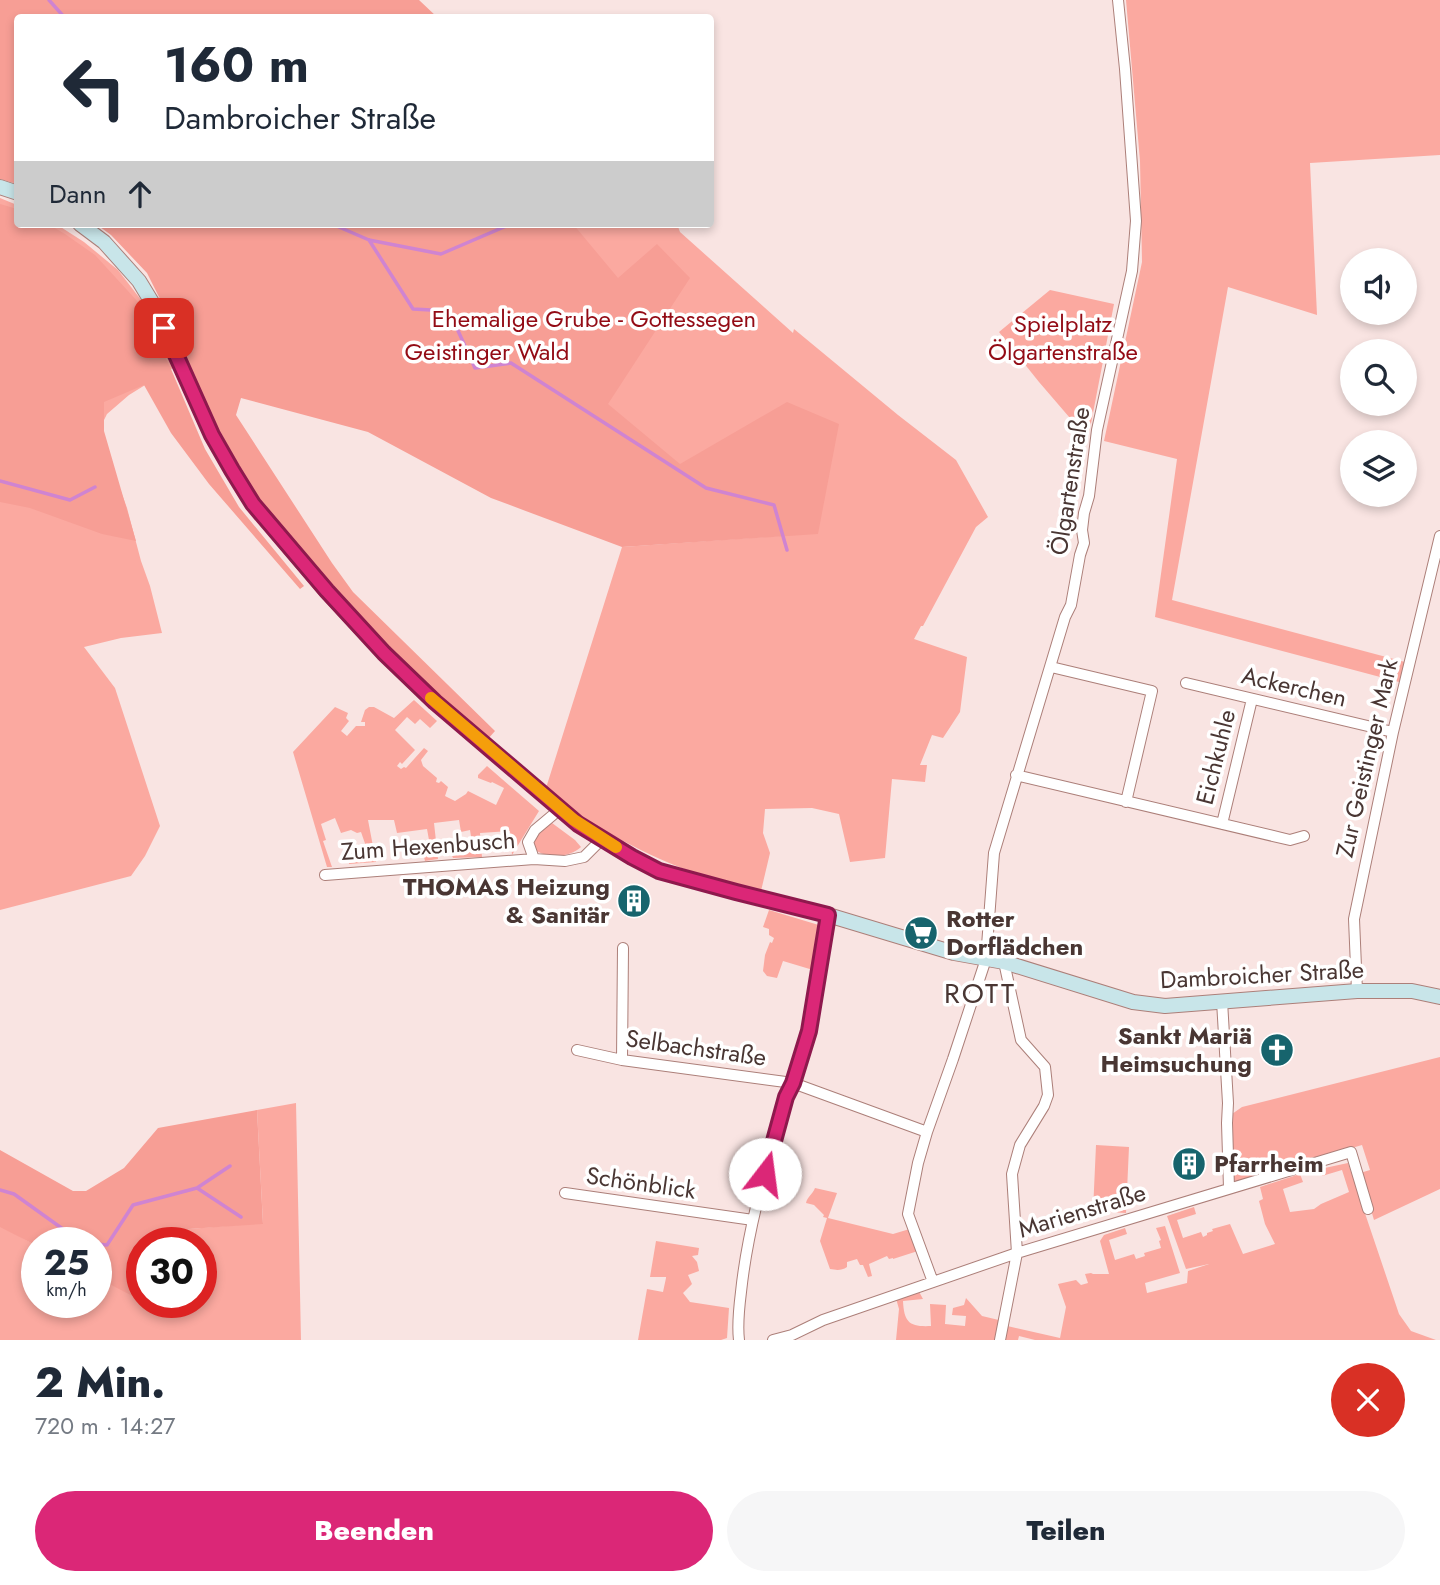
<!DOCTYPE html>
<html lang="de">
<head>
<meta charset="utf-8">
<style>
  body { margin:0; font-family:Jost,sans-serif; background:#f6f6f7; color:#1f2937; height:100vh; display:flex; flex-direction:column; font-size:26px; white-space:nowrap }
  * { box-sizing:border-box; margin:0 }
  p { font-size:23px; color:#747a83 }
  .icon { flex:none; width:38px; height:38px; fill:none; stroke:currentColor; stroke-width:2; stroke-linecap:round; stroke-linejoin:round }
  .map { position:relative; height:1340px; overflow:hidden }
  .sheet { display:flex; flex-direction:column; background:#fff; flex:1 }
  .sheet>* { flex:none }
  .hud { position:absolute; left:14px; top:14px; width:700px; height:214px; border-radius:7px; box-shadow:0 4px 10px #0003; background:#fff; color:#1f2937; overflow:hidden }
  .fabs { position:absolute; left:1340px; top:248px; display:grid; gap:14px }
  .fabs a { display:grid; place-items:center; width:77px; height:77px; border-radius:50%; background:#fff; box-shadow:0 4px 10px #0003; font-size:35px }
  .speed { position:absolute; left:21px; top:1227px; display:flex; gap:14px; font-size:35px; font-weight:700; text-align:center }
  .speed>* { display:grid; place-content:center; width:91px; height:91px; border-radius:50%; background:#fff; box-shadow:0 4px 10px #0003; line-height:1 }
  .speed small { font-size:18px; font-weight:400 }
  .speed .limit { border:10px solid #d22; background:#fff; color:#111 }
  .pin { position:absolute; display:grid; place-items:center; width:60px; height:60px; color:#fff; margin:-30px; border-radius:14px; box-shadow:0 4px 10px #0006 }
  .me { position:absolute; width:77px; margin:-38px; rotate:15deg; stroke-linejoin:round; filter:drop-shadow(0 0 5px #0008) }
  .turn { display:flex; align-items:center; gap:24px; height:147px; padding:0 35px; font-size:32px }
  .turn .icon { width:91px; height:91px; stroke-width:2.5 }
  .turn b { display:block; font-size:49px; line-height:60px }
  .then { display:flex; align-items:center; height:66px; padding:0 35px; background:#0003; gap:14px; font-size:26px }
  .round { display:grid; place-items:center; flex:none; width:74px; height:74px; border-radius:37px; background:#f6f6f7 }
  .headline { display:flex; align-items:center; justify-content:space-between; height:119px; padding:0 35px }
  h1 { font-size:42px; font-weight:800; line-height:52px }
  .action { display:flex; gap:14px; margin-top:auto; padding:14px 35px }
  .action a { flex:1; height:80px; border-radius:42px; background:#db2777; color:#fff; font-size:28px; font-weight:800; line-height:80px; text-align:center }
  .action a+a { background:#f6f6f7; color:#1f2937 }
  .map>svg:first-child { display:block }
  .green { fill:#fba9a0; fill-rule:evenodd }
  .forest { fill:#f79e95 }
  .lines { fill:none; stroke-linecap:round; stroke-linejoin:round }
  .stream { stroke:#cf84d1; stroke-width:3.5 }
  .street-casing { stroke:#ac7f79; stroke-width:12 }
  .secondary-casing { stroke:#ac7f79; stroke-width:16 }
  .street { stroke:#fff; stroke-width:10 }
  .secondary { stroke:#c8e5e9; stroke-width:14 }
  .route-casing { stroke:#8e194d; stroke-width:18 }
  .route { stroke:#db2777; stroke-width:12 }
  .slow { stroke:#f59e0b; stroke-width:12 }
  .labels { text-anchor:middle; stroke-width:7; stroke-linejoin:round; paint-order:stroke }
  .park-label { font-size:24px; fill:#930b15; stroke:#fff }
  .street-label { font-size:24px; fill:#493633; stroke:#fff }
  .poi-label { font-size:24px; font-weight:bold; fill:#493633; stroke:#fff; text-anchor:end }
  .quarter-label { font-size:28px; letter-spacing:2px; fill:#493633; stroke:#fff }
</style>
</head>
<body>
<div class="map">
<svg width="1440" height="1340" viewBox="0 0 1440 1340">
  <rect width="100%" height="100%" fill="#f9e4e2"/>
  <!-- green -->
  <path class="green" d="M1126,0H1440V155L1310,163L1317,315L1228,287L1172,600L1405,662L1399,682L1155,617L1177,459L1104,441L1142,262L1140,161Z
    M0,198L17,205L18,224H56L84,242L118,270L145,305L176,366L129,395L107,414L102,424L101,437L127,508L141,561L150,586L162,633L121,638L84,647L115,688L160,826L145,856L131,876L0,910Z
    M376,224H677L680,232L793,333L794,329L898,415L956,460L988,517L976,527L923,626H921L914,639L967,657L960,712L943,738L932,735L920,765H927L925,782L892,779L885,858L850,862L839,814L812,808L765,809L763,833L770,853L761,891C737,884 711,878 687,870C639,852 585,823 546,788L622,547L780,536L757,528Z
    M1050,290L1114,304L1088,439L1039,382L999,332Z
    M414,700L437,721L430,728L420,719L415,724L407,717L395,730L415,750L402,764L400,762L397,766L401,769L404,767L406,768L424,748L428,751L421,760L423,766L437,778L436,782L439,783L441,781L448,787L445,796L455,801L466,794L468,791L496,805L504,788L492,782L491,783L478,778V775L487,766L539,811L512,855L510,831L480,833L482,857L453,858L451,853L455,852L457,855L467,853V850L473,849L470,830L461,832L459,820L434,823L438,859L425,861L423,853L431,851L427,829L397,833L394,820H368L376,862L349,864V860L362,858V855L368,852L361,832L357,833L351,830L341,833L335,818L321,824L326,840L323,841L332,867H327L293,752L335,707L348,713L346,718L349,721L341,731L347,736L356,726H365V722H361L365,710L369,707H374L394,718Z
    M552,823L575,840L581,847C570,858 547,858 535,850L534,842L541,830Z
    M769,910L822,926L813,970L783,961L777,978L767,976L763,971L765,955L770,942L772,943L774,938L769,935V929L763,927Z
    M1440,1057V1189L1374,1220L1360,1173L1370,1170L1362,1145L1237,1182L1231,1177L1232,1114L1242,1107Z
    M296,1103L301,1340H0V1159L69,1201L173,1216L137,1245L142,1265V1302H148L153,1307L156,1302H201V1242H183L189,1229L263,1223L257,1110ZM6,1229L37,1242H96V1302H37V1246Z
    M1096,1145L1129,1147L1126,1213L1093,1211Z
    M1348,1163L1399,1314L1411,1331L1436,1340H1035L1019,1336L1018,1340H1000L1003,1325L1060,1338L1066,1307L1058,1284L1076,1280L1081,1285L1088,1283L1085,1274L1091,1273L1093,1274H1109L1100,1241L1104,1235L1125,1228L1127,1234L1109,1240L1115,1260L1134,1254L1136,1259L1145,1256L1144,1253L1161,1248L1159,1241L1161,1240L1156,1228L1165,1226L1180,1273L1145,1283L1147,1293L1187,1283L1188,1271L1209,1264L1186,1269L1167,1216L1194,1207L1196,1214L1177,1220L1183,1238L1201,1232L1203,1237L1207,1235V1233L1213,1231L1212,1229L1230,1224L1243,1254L1275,1244L1265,1224L1259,1201L1263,1199L1260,1187L1300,1174L1303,1182L1283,1189L1290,1212L1314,1209L1321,1204L1349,1192L1342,1170L1322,1176L1320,1169Z
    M815,1188L837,1193L828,1218L893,1234L913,1228L921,1250L893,1259V1258L889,1259L887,1256L869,1264L872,1276L868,1277L863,1265H860L857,1259L847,1262V1267C841,1271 836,1270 830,1269L820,1241L827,1218L823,1217L824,1215L814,1205L806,1203C807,1197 813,1194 815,1188Z
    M656,1241L699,1248L698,1255L692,1256L697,1262L699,1271L688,1275L692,1284L683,1293L690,1302L729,1308L727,1338L721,1340H638L647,1289L663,1292L666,1278V1277H650Z
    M917,1288L923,1299L903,1301C904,1323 910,1327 931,1326L930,1304L946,1305L945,1324L965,1326L966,1316L952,1315L953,1308L964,1305L966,1298L982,1316L1003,1321L999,1340H896L899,1309L895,1295Z"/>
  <!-- forest -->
  <path class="forest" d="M0,0H419L437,17L18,18L17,184L0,179Z
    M0,204L17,209L18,224H48L65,234L95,255L138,302L171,369L205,449L239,507L304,586L300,589L209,484L171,433L144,385L104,402V431L136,541L102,534L30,508L0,502Z
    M96,224H573L618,278L657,244L690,278L608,404L680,464L787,402L839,424L818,534L622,547L491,498L368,432L241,398L236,415L332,563L353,592L495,731L487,740L422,684L299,554L257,498L213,419L163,305L147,273L111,235Z
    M257,1110L263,1224L189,1229L183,1242H142V1301L96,1277V1242H37V1246L0,1227V1150L73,1191H86L124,1168L158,1128Z"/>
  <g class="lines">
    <!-- stream -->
    <path class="stream" d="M49,0L65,18
      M332,224L369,240L441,254L511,224
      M369,240L413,309L449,311L475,368L511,363L706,488L774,505L787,550
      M0,481L70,500L95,487
      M197,1188L230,1166
      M0,1190L14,1194L81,1242H85
      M96,1244L107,1245L133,1205L197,1188L241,1217"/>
    <!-- street casing -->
    <g class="street-casing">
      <path id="street" d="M1051,667L1152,691L1126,802
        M1186,683L1393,732
        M1016,775L1290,840L1304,836
        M560,809L535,830L528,842L534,859L565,861L584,857L602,839
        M1222,824L1252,699
        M325,875L534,859
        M1357,991L1354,919L1393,732L1440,536
        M1222,1001L1228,1103L1227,1123L1229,1188
        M577,1050L622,1060L793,1083L927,1132
        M622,1060L623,948
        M565,1193L753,1220
        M933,1282L908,1214L918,1163L927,1132L953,1059L986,959L994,853L1065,617L1071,605L1080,555L1084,543L1082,530L1084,513L1089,496L1097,430L1132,271L1136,221L1125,69L1118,0
        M739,1340C737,1324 739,1308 741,1292C748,1225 768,1161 786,1097C812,1049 821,970 828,915
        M773,1340L792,1335L823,1320L1017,1253L1351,1152L1368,1209
        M1000,1340L1017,1253L1012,1174L1020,1145L1044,1106L1048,1095L1045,1067L1021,1040L1004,962"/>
    </g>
    <!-- secondary casing -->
    <g class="secondary-casing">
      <path id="secondary" d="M0,187L18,193
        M80,224L104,242L139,281L153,304L212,435L232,470L253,504L326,591L384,653L435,702L578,824L632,857L659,871L736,892L828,915L954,953L1004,962L1133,1002L1165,1006L1357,991H1412L1440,997"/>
    </g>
    <!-- street -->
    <use href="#street" class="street"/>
    <!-- secondary -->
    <use href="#secondary" class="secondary"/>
  </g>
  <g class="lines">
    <!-- route casing -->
    <g class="route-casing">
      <path id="route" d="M164,328L212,435L232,470L253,504L327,591L384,653L435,702L578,824L632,857L659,871L736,892L828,915L809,1031L793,1083L786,1097L765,1174"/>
    </g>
    <!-- route -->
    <use href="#route" class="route"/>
    <!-- slow -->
    <path class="slow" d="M431,698L574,820L616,847"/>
  </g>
  <!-- icons -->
  <defs>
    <g id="building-disc" transform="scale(1.75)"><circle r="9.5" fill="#17646d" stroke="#fff"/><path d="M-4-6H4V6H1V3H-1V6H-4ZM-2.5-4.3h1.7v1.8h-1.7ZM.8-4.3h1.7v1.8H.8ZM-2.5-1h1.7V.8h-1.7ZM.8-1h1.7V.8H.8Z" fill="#fff"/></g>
    <g id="supermarket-disc" transform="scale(1.75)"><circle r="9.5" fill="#17646d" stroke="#fff"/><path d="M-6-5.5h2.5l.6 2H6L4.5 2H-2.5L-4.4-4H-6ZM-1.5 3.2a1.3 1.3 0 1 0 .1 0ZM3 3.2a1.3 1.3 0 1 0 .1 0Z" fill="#fff"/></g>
    <g id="church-disc" transform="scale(1.75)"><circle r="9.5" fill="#17646d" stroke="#fff"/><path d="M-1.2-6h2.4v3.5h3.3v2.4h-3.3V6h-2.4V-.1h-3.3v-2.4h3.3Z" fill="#fff"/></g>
  </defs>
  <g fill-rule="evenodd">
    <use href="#building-disc" x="634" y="901"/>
    <use href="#supermarket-disc" x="921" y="933"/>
    <use href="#church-disc" x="1277" y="1050"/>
    <use href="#building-disc" x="1189" y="1164"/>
  </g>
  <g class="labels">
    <!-- park labels -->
    <g class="park-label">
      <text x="594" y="327">Ehemalige Grube - Gottessegen</text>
      <text x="1063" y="332">Spielplatz<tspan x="1063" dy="28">Ölgartenstraße</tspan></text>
      <text x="487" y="360">Geistinger Wald</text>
    </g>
    <!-- street labels -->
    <g class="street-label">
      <text transform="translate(1070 481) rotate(-81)" y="8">Ölgartenstraße</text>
      <text transform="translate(1294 687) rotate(13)" y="8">Ackerchen</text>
      <text transform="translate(1216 757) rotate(-76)" y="8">Eichkuhle</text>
      <text transform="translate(1367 758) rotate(-77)" y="8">Zur Geistinger Mark</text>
      <text transform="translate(428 846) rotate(-4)" y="8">Zum Hexenbusch</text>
      <text transform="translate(1262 975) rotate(-3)" y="8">Dambroicher Straße</text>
      <text transform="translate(696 1048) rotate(8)" y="8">Selbachstraße</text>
      <text transform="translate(641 1183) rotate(8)" y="8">Schönblick</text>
      <text transform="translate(1082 1211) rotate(-17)" y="8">Marienstraße</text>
    </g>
    <!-- poi labels -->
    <g class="poi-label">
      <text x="610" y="895">THOMAS Heizung<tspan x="610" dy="28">&amp; Sanitär</tspan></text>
      <text x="946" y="927" text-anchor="start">Rotter<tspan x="946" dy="28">Dorflädchen</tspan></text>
      <text x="1252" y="1044">Sankt Mariä<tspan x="1252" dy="28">Heimsuchung</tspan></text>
      <text x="1214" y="1172" text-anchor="start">Pfarrheim</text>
    </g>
    <!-- quarter labels -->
    <g class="quarter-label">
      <text x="980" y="1003">ROTT</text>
    </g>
  </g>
</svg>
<div class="fabs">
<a><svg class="icon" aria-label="sound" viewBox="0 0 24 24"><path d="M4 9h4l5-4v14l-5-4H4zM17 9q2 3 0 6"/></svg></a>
<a><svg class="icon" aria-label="search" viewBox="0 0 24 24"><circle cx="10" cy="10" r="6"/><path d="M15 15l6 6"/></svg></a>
<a><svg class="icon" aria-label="layers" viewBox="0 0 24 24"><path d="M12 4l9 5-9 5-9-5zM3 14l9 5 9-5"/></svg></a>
</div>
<div class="speed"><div>25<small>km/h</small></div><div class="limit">30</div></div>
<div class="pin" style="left:164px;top:328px;background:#d93025"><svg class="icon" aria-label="arrive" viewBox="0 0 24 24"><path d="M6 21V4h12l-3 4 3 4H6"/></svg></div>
<svg class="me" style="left:765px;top:1174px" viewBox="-20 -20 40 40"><circle r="19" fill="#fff"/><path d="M0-13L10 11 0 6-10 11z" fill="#db2777"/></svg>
<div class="hud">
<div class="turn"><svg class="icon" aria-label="left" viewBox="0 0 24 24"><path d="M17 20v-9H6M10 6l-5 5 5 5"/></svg><div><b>160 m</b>Dambroicher Straße</div></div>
<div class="then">Dann<svg class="icon" aria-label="ahead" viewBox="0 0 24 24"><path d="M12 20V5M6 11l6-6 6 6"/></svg></div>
</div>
</div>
<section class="sheet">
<div class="headline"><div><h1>2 Min.</h1><p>720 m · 14:27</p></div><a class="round" style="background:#d93025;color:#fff"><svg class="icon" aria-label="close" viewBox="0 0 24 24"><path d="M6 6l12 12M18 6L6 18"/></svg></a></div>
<div class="action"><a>Beenden</a><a>Teilen</a></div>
</section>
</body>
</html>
